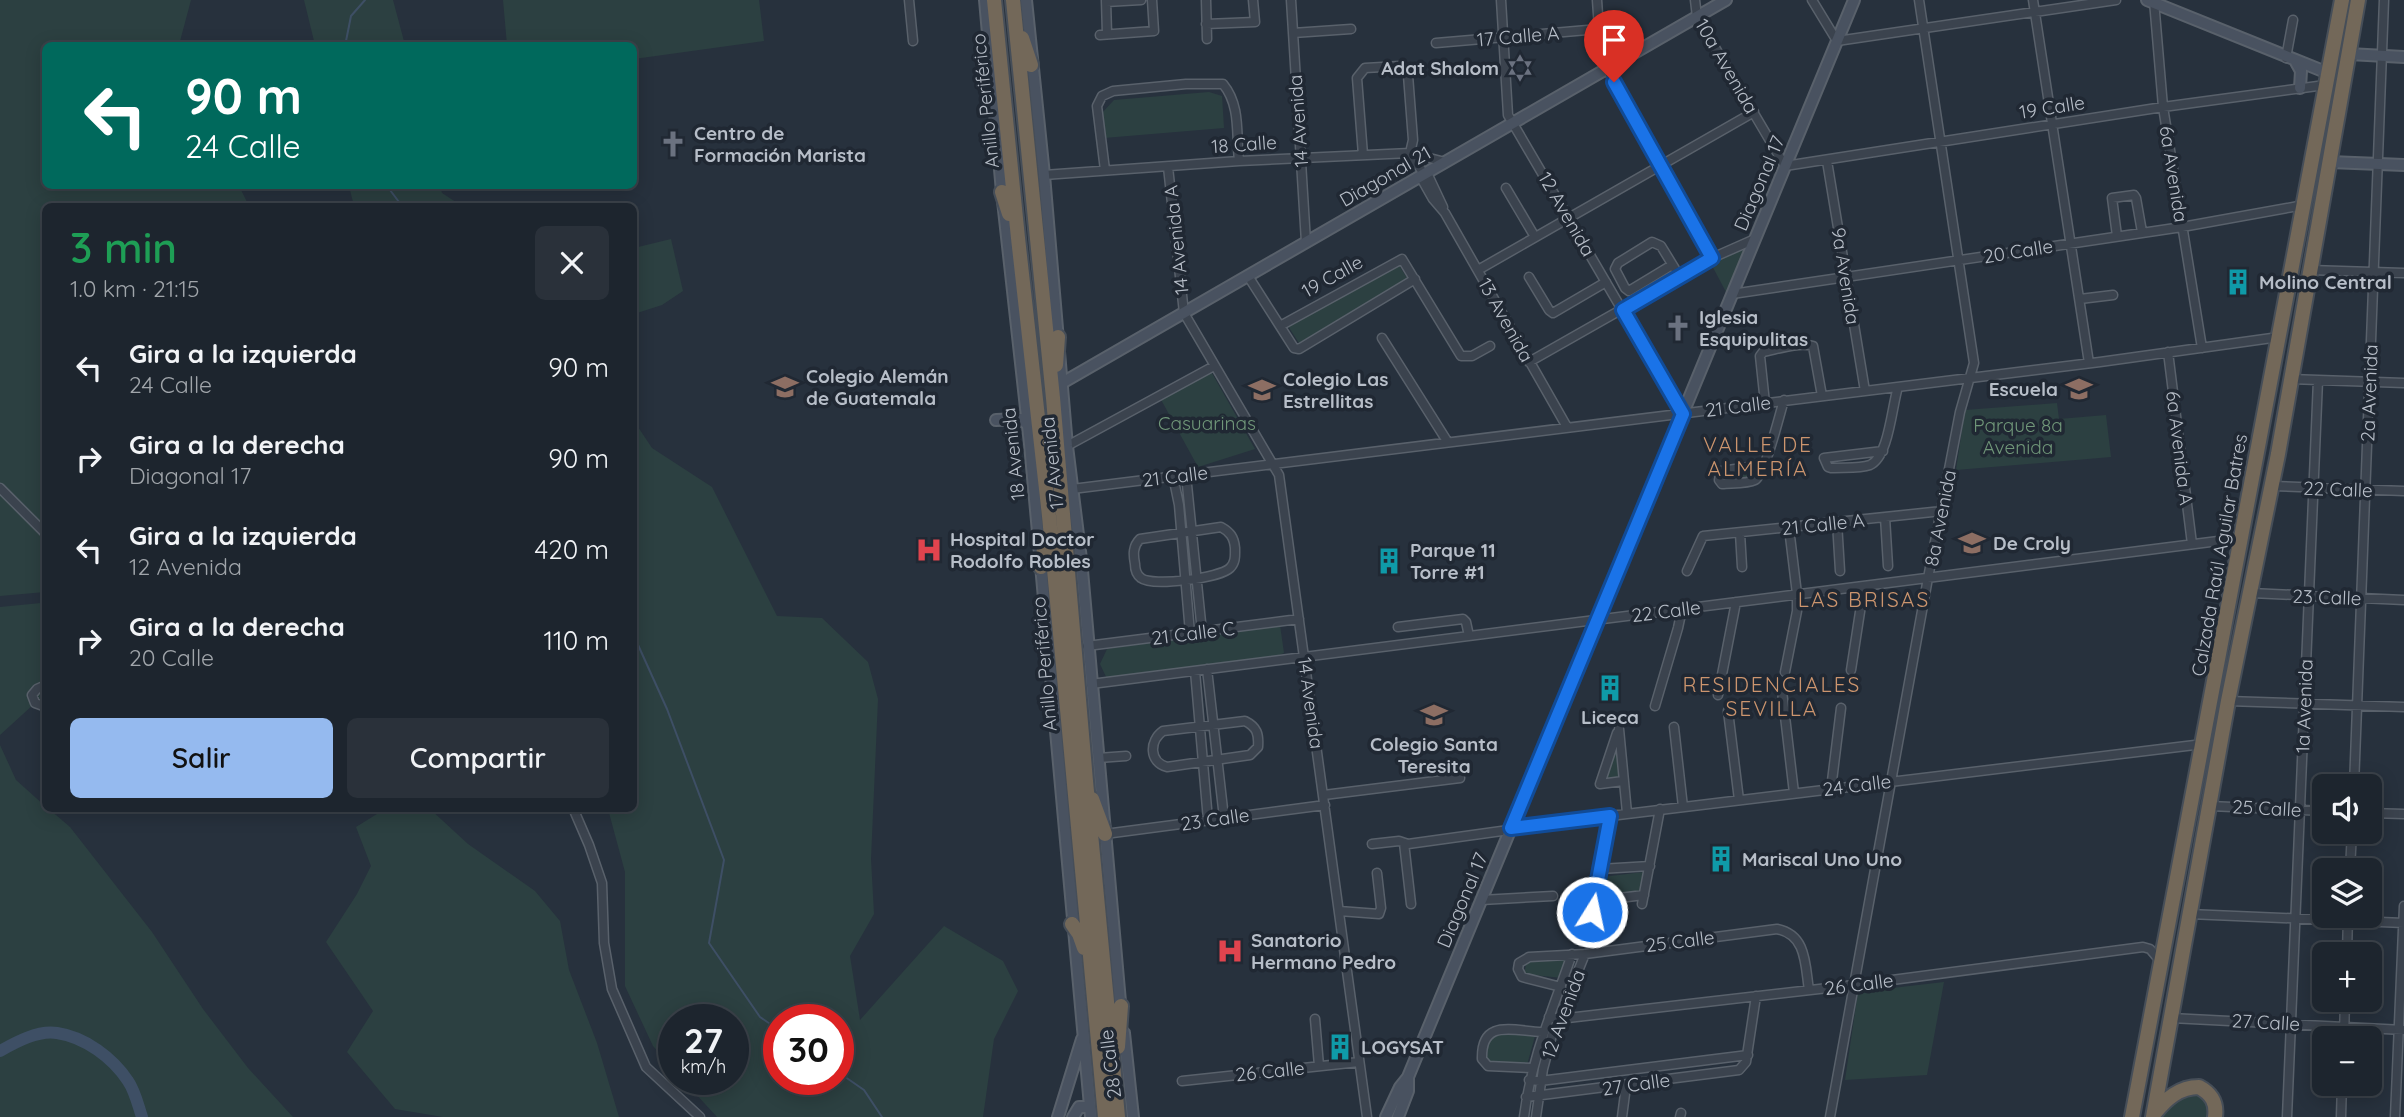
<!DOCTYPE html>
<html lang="es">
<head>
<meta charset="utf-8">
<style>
  body { margin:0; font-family:Quicksand,sans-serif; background:#2a313a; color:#f1f3f6; height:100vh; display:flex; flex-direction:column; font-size:26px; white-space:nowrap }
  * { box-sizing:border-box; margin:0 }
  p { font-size:23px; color:#a0a5aa }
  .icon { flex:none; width:38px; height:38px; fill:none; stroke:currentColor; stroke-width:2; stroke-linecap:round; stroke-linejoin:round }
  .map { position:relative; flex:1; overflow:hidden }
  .sheet { position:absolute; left:42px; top:203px; width:595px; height:609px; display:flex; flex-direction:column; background:#1d252e; border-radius:10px; box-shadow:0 4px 18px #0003,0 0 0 2px #3b424a }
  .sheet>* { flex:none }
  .hud { position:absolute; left:42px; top:42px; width:595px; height:147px; border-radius:10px; box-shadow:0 4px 18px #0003,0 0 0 2px #3b424a; background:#00695c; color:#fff; overflow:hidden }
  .fabs { position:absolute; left:2312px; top:774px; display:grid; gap:14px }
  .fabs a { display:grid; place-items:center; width:70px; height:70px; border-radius:10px; background:#1d252e; box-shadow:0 4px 18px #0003,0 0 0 2px #3b424a; font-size:35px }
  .speed { position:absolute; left:658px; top:1004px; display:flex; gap:14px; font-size:35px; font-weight:700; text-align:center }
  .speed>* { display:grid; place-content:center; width:91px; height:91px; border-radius:50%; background:#1d252e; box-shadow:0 4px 18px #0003,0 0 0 2px #3b424a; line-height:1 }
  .speed small { font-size:18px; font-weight:400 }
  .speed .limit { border:10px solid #d22; background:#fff; color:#111 }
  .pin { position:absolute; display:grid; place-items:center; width:60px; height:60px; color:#fff; margin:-72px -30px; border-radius:50% 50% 50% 0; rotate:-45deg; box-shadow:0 0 7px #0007 }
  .pin .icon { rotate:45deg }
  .me { position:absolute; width:77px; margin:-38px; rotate:10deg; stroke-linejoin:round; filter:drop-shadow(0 0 5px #0008) }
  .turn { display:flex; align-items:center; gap:24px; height:147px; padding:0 28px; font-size:32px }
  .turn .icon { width:91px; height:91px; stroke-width:2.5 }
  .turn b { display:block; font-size:49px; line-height:60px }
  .round { display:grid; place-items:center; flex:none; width:74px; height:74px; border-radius:10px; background:#2a313a }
  .head { display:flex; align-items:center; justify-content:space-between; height:119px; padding:0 28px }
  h1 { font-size:42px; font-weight:600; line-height:52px; color:#1e9e55 }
  .button { display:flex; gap:14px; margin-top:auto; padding:14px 28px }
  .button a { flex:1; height:80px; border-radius:10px; background:#95baef; color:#111; font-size:28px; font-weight:600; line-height:80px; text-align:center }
  .button a+a { background:#2a313a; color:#f1f3f6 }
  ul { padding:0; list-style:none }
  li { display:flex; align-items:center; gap:21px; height:91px; padding:0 28px }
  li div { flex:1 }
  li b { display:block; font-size:26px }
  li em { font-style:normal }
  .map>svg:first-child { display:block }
  .green { fill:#2c4041; fill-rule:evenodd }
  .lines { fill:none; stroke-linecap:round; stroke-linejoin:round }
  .stream { stroke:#3e4f65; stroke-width:2 }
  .river { stroke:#3e4f65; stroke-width:12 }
  .street-casing { stroke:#59616b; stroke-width:11 }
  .secondary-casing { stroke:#59616b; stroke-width:14 }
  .highway-casing { stroke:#464e58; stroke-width:18 }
  .street { stroke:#3b434e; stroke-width:8 }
  .secondary { stroke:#495260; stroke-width:10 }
  .highway { stroke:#736859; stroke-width:14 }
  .route-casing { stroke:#114b97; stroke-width:18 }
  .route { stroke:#1a73e8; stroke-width:12 }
  .labels { text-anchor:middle; stroke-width:7; stroke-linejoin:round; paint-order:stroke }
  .street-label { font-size:19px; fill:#b7bec8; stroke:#202833 }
  .poi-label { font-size:19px; font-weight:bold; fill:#b7bec8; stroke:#202833; text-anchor:start }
  .park-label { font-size:19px; fill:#709779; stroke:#202833 }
  .neighbourhood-label { font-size:21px; letter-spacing:2px; fill:#cc956e; stroke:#202833 }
</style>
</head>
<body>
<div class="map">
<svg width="2404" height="1117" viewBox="0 0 2404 1117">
  <rect width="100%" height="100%" fill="#27313d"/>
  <!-- green -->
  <path class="green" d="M0,0H191L179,45L46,46V186H239L249,206H46L45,592L0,596Z
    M304,0H393L405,45H315Z
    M503,0H759L764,41L634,59V46L507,45Z
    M1209,92L1222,96L1224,128L1104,138L1102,113L1114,100Z
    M349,186H440L442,193L462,206H354Z
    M671,239L683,291L662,305L634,314V248Z
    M1750,240L1726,292L1709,260Z
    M1398,264L1407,278L1299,343L1288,326Z
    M1209,368L1255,449L1198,467L1159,396Z
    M2057,403L2059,419L2106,415L2111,457L1956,470L1965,410Z
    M634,421L652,448L712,487L777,616L822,618L868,662L878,699L871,859L874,914L850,956L860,1020L944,926L1003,961L1018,991L994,1039L983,1117H717L683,1080H733V1020H674V1069L653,1046L625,986V872L608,809L634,808ZM838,1020V1080H779V1020Z
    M1758,469L1754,476L1725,480L1724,474Z
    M41,603L46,616L45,694L0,735V607Z
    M1280,625L1284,653L1277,656L1108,681L1100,664L1107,649Z
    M1617,740L1622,780L1604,782Z
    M0,745L16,780L45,806L46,808L49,809L70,827L152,932L203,1009L248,1068L293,1117H0Z
    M385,809H430L468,844L535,891L560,921L569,970L597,1043L619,1117H443L395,1109L347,1052L373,1011L326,942L357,894L371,866L356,827Z
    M1644,872L1640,892L1599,897L1602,877Z
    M1572,955L1562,978L1524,974L1527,960Z
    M1944,982L1927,1075L1845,1080L1858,992Z
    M1488,1033L1535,1036L1527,1065L1483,1061Z
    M2187,1092L2201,1094L2211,1109L2207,1117H2158Z"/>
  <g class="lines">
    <!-- stream -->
    <path class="stream" d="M345,46L351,16L365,0
      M387,186L402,206
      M634,636L667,709L724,860L709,943L760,1017L779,1030
      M838,1072L864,1090L882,1117"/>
    <!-- river -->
    <path class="river" d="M0,1051C16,1042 38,1030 57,1033C85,1037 113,1058 128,1081C135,1091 138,1105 142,1117"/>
    <!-- street casing -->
    <g class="street-casing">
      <path id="street" d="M909,0L913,41
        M1106,0L1107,34
        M1206,0L1207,39
        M1291,0L1306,242
        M1501,0L1508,115L1683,414
        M1597,0L1599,29L1607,69L1712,258
        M1695,0L1697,17L1785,166L2163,107L2325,85
        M1812,0L1837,41L2116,0
        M2033,0L2089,363
        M2154,1L2163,107L2202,348
        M1106,2L1141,0
        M1206,24L1255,22L1253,0
        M1293,33L1351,29
        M1100,35L1154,31L1152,0
        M1436,43L1599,29
        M2286,58L2293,20
        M1363,155L1357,78L1365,68L1400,66L1408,75L1413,140L1410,153L1424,174
        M1827,161L1865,391
        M1168,167L1184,313L1279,475L1367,1117
        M1105,170L1097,106L1102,96L1113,91L1186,84H1223C1241,106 1236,134 1239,161
        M1427,173L1443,207
        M1044,175L1239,161L1410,153L1445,162
        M1420,176L1433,199L1445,213L1567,427
        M1506,188L1535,237
        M2117,236L2112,198L2134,195L2136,198L2142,232
        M1672,265L1629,291L1625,288L1615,269L1618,263L1652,242L1661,246L1680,277
        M1478,270L1754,112
        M2310,270L2404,273
        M1248,276L1294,348L1299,349L1415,279
        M1529,277L1549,310L1553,313L1606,282
        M1732,294L2182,227L2304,205
        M2080,299L2113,295
        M1280,326L1402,259L1461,356H1472L1490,346
        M1382,338L1447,441
        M2168,352L2192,544
        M1529,362L1712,258L1755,239
        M2290,379L2404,383
        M1765,403L1760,356L1763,352C1778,349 1798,342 1813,346L1822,396
        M1067,446L1214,366
        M1883,451L1824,458L1828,467L1831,468C1843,467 1859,469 1870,465C1889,457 1892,405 1898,387
        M1763,465L1721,471L1719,480L1722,484C1731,483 1747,484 1755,480C1765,475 1780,413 1784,400
        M1186,475L1202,632
        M1173,476L1179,505L1190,633
        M2272,486L2404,491
        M0,488L46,534
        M1072,489L2100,362L2279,337
        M1885,517L1888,566
        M1837,522L1840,571
        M1221,527C1230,532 1234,537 1235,548C1235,555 1236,562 1230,568C1220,578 1152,587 1141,578C1137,575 1135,569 1135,564C1133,554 1133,546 1140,539Z
        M1740,533L1742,567
        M1687,571L1703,536L1942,511
        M2251,593L2404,600
        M1398,627L1463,619L1466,622L1469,636
        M1087,646L1299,619
        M1207,669L1224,818
        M1851,670L1864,586
        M1195,671L1208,820
        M1785,672L1797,611V594L1789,528
        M1091,684L2242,538
        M46,685L37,689L32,695L35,703L46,707
        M1782,691L1794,793
        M1718,695L1736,602
        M2228,701L2404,707
        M1655,706L1678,628L1682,609
        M1728,711L1739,800
        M1245,721C1257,727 1259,734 1258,747L1250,755L1167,767C1149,762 1149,741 1163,731Z
        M1674,727L1683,807
        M1619,729L1627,813
        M1617,733L1600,784L1623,781
        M1098,758L1126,756
        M2354,786L2384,0
        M1831,789L1841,708
        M1324,795L1460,778
        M2210,806L2324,811
        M573,808L589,845L602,883L604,943L612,989L646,1067L700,1117
        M2370,813L2404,814
        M1105,834L1325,805
        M1404,843L1411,904
        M1372,844L1399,841L1408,844L1610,816L2203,744
        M1600,869L1650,866
        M2350,870L2352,831
        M1481,900L1553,896
        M1594,901L1644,895
        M1642,904L1660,809
        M1339,911L1379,914L1381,908L1377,873
        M1592,912L1610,816
        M2189,914L2404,923
        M2347,954L2348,915
        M1561,987L1522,977L1518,969L1519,963L1529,957L1585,954L1777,929C1807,935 1805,965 1809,990
        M1549,1017L1559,1019L1854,985L2143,947L2150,949L2161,962
        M2171,1018L2404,1030
        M1315,1019L1319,1066
        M2344,1038L2345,999
        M1532,1068L1488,1066L1482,1059C1481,1018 1513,1031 1542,1032
        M1529,1080L1540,1081L1748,1055
        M1182,1081L1359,1062
        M1526,1097L1739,1070L1746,1062L1756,996
        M1524,1117C1531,1059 1553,1009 1572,954
        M1536,1117L1543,1069L1552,1035L1585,954
        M1622,1117L1626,1086
        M1680,1117L1681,1113
        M1830,1117L1928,578L1960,412L1974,363L1919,0
        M2287,1117L2318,380
        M2341,1117L2342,1083
        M2395,1117L2404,906"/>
    </g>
    <!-- secondary casing -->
    <g class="secondary-casing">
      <path id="secondary" d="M985,0L1002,192L1030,444L1091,1117
        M1026,0L1044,175L1067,446L1081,559L1121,1013
        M2147,0L2328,73
        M2349,54L2404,57
        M2296,62L2301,71L2300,88
        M2330,162L2404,165
        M1062,383L1726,0
        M996,420L1021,419L1027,424
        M1124,1033L1133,1117
        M1058,1117L1082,1039
        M1073,1117L1079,1107H1090
        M1386,1117L1400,1087L1408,1077L1854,0
        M1398,1117L1408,1091V1077"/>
    </g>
    <!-- highway casing -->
    <g class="highway-casing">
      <path id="highway" d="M994,0L1018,238L1049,516L1105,1117
        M1013,0L1053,398L1086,781L1118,1117
        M1022,38L1031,65
        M1002,192L1009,214
        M1056,365L1058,337
        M1041,567L1046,538
        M1092,799L1105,834
        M1072,924L1079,934L1084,948
        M1118,1047L1121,1006
        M2154,1114C2166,1099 2179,1087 2199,1087C2212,1094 2217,1103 2215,1117
        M2132,1117L2342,0
        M2153,1117L2228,701L2278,454L2358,0"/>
    </g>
    <!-- street -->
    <use href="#street" class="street"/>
    <!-- secondary -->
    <use href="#secondary" class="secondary"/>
    <!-- highway -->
    <use href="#highway" class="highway"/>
  </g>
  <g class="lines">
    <!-- route casing -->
    <g class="route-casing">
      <path id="route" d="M1592,912L1610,816L1511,828L1683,414L1623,310L1712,258L1614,82"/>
    </g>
    <!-- route -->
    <use href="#route" class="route"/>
  </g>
  <!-- icons -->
  <defs>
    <g id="synagogue-bare" transform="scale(2.1)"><path d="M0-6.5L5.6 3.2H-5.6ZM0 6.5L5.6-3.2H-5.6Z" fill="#6b7280" stroke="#202833" stroke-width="2.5" paint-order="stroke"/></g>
    <g id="church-bare" transform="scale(2.1)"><path d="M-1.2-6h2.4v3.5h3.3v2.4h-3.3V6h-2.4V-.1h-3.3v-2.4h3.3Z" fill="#6b7280" stroke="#202833" stroke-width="2.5" paint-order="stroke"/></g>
    <g id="building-bare" transform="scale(2.1)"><path d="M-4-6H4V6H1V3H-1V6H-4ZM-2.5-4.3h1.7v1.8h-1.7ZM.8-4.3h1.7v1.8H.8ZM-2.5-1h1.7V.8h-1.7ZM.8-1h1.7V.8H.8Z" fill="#0f9aa8" stroke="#202833" stroke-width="2.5" paint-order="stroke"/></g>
    <g id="school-bare" transform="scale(2.1)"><path d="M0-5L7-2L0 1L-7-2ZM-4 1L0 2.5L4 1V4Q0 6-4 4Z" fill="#8d6e63" stroke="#202833" stroke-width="2.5" paint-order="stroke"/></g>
    <g id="hospital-bare" transform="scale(2.1)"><path d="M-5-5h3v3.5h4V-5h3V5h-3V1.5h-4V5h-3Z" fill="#e0444e" stroke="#202833" stroke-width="2.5" paint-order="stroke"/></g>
  </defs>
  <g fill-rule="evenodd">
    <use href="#synagogue-bare" x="1520" y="68"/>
    <use href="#church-bare" x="673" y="144"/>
    <use href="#building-bare" x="2238" y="282"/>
    <use href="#church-bare" x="1678" y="328"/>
    <use href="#school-bare" x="785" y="387"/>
    <use href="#school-bare" x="2079" y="389"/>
    <use href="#school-bare" x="1262" y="390"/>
    <use href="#school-bare" x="1972" y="543"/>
    <use href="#hospital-bare" x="929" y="550"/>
    <use href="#building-bare" x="1389" y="561"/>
    <use href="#building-bare" x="1610" y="688"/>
    <use href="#school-bare" x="1434" y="715"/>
    <use href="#building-bare" x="1721" y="859"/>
    <use href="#hospital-bare" x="1230" y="951"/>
    <use href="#building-bare" x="1340" y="1047"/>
  </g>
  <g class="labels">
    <!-- street labels -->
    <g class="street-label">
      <text transform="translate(1518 36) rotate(-5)" y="7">17 Calle A</text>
      <text transform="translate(1727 66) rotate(60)" y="7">10a Avenida</text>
      <text transform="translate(985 101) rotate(-96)" y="7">Anillo Periférico</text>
      <text transform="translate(2052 107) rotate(-9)" y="7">19 Calle</text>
      <text transform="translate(1298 121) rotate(-94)" y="7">14 Avenida</text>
      <text transform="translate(1244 144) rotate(-4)" y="7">18 Calle</text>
      <text transform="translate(2174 174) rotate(81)" y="7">6a Avenida</text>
      <text transform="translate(1385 176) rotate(-30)" y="7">Diagonal 21</text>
      <text transform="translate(1759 183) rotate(-67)" y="7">Diagonal 17</text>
      <text transform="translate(1567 214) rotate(60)" y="7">12 Avenida</text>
      <text transform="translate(1176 240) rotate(-96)" y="7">14 Avenida A</text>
      <text transform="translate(2018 251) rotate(-9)" y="7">20 Calle</text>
      <text transform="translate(1332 276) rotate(-29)" y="7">19 Calle</text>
      <text transform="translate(1846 276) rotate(81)" y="7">9a Avenida</text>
      <text transform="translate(1506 320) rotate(61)" y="7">13 Avenida</text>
      <text transform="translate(2369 393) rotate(-88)" y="7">2a Avenida</text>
      <text transform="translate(1738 406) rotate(-7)" y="7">21 Calle</text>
      <text transform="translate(2180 448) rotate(83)" y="7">6a Avenida A</text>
      <text transform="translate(1013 454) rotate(-96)" y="7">18 Avenida</text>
      <text transform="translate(1052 463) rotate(-96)" y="7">17 Avenida</text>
      <text transform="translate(1175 476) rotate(-7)" y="7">21 Calle</text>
      <text transform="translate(2338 489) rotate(2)" y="7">22 Calle</text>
      <text transform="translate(1940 518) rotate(-79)" y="7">8a Avenida</text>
      <text transform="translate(1823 524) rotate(-6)" y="7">21 Calle A</text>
      <text transform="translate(2219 555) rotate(-80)" y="7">Calzada Raúl Aguilar Batres</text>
      <text transform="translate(2327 597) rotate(2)" y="7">23 Calle</text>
      <text transform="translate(1666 611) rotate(-7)" y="7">22 Calle</text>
      <text transform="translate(1193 633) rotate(-7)" y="7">21 Calle C</text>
      <text transform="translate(1044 664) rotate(-95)" y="7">Anillo Periférico</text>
      <text transform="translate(1311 703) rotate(82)" y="7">14 Avenida</text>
      <text transform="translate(2304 706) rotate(-88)" y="7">1a Avenida</text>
      <text transform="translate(1857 785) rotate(-7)" y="7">24 Calle</text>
      <text transform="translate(2267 808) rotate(3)" y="7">25 Calle</text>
      <text transform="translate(1215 819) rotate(-8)" y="7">23 Calle</text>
      <text transform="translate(1462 900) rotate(-67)" y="7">Diagonal 17</text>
      <text transform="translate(1680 941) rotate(-7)" y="7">25 Calle</text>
      <text transform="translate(1859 984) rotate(-7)" y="7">26 Calle</text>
      <text transform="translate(1563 1014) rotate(-70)" y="7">12 Avenida</text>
      <text transform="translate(2266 1022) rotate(3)" y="7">27 Calle</text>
      <text transform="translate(1110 1064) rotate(-97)" y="7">28 Calle</text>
      <text transform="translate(1270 1071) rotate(-6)" y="7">26 Calle</text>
      <text transform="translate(1636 1084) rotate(-8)" y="7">27 Calle</text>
    </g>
    <!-- poi labels -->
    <g class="poi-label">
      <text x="1499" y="75" text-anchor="end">Adat Shalom</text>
      <text x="694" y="140">Centro de<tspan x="694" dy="22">Formación Marista</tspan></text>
      <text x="2259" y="289">Molino Central</text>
      <text x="1699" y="324">Iglesia<tspan x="1699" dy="22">Esquipulitas</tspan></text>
      <text x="806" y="383">Colegio Alemán<tspan x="806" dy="22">de Guatemala</tspan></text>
      <text x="1283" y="386">Colegio Las<tspan x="1283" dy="22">Estrellitas</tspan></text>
      <text x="2058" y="396" text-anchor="end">Escuela</text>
      <text x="950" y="546">Hospital Doctor<tspan x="950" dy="22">Rodolfo Robles</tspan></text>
      <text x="1993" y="550">De Croly</text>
      <text x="1410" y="557">Parque 11<tspan x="1410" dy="22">Torre #1</tspan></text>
      <text x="1610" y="724" text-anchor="middle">Liceca</text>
      <text x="1434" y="751" text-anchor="middle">Colegio Santa<tspan x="1434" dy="22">Teresita</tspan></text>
      <text x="1742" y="866">Mariscal Uno Uno</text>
      <text x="1251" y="947">Sanatorio<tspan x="1251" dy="22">Hermano Pedro</tspan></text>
      <text x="1361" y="1054">LOGYSAT</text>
    </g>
    <!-- park labels -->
    <g class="park-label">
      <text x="1207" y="430">Casuarinas</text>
      <text x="2018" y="432">Parque 8a<tspan x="2018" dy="22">Avenida</tspan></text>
    </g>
    <!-- neighbourhood labels -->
    <g class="neighbourhood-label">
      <text x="1758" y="452">VALLE DE<tspan x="1758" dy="24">ALMERÍA</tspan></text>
      <text x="1864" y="607">LAS BRISAS</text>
      <text x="1772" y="692">RESIDENCIALES<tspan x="1772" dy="24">SEVILLA</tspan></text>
    </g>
  </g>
</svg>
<div class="fabs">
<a><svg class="icon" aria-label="sound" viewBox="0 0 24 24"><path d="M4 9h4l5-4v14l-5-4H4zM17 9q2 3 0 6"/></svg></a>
<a><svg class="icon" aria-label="layers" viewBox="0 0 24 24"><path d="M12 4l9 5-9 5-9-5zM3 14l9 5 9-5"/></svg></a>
<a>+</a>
<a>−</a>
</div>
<div class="speed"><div>27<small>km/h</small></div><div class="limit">30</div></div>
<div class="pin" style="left:1614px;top:82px;background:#d93025"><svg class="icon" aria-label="arrive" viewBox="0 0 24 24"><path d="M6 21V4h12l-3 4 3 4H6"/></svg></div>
<svg class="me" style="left:1592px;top:912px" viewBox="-20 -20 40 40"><circle r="17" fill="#1a73e8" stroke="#fff" stroke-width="3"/><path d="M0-11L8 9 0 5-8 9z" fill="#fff"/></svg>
<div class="hud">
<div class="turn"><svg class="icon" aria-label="left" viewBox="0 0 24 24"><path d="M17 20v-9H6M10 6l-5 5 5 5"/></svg><div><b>90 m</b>24 Calle</div></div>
</div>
<section class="sheet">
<div class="head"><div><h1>3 min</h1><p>1.0 km · 21:15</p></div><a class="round"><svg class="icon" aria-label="close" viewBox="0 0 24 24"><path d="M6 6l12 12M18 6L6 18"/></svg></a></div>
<ul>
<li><svg class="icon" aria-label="left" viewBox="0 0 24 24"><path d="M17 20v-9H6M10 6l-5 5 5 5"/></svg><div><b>Gira a la izquierda</b><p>24 Calle</p></div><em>90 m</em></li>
<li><svg class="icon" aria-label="right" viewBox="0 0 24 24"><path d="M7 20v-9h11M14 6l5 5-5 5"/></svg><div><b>Gira a la derecha</b><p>Diagonal 17</p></div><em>90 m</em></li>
<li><svg class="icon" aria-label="left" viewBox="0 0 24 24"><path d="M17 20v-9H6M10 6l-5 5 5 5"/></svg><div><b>Gira a la izquierda</b><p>12 Avenida</p></div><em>420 m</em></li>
<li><svg class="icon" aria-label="right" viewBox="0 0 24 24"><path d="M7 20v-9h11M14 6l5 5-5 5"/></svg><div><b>Gira a la derecha</b><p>20 Calle</p></div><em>110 m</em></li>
</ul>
<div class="button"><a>Salir</a><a>Compartir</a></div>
</section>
</div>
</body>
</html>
